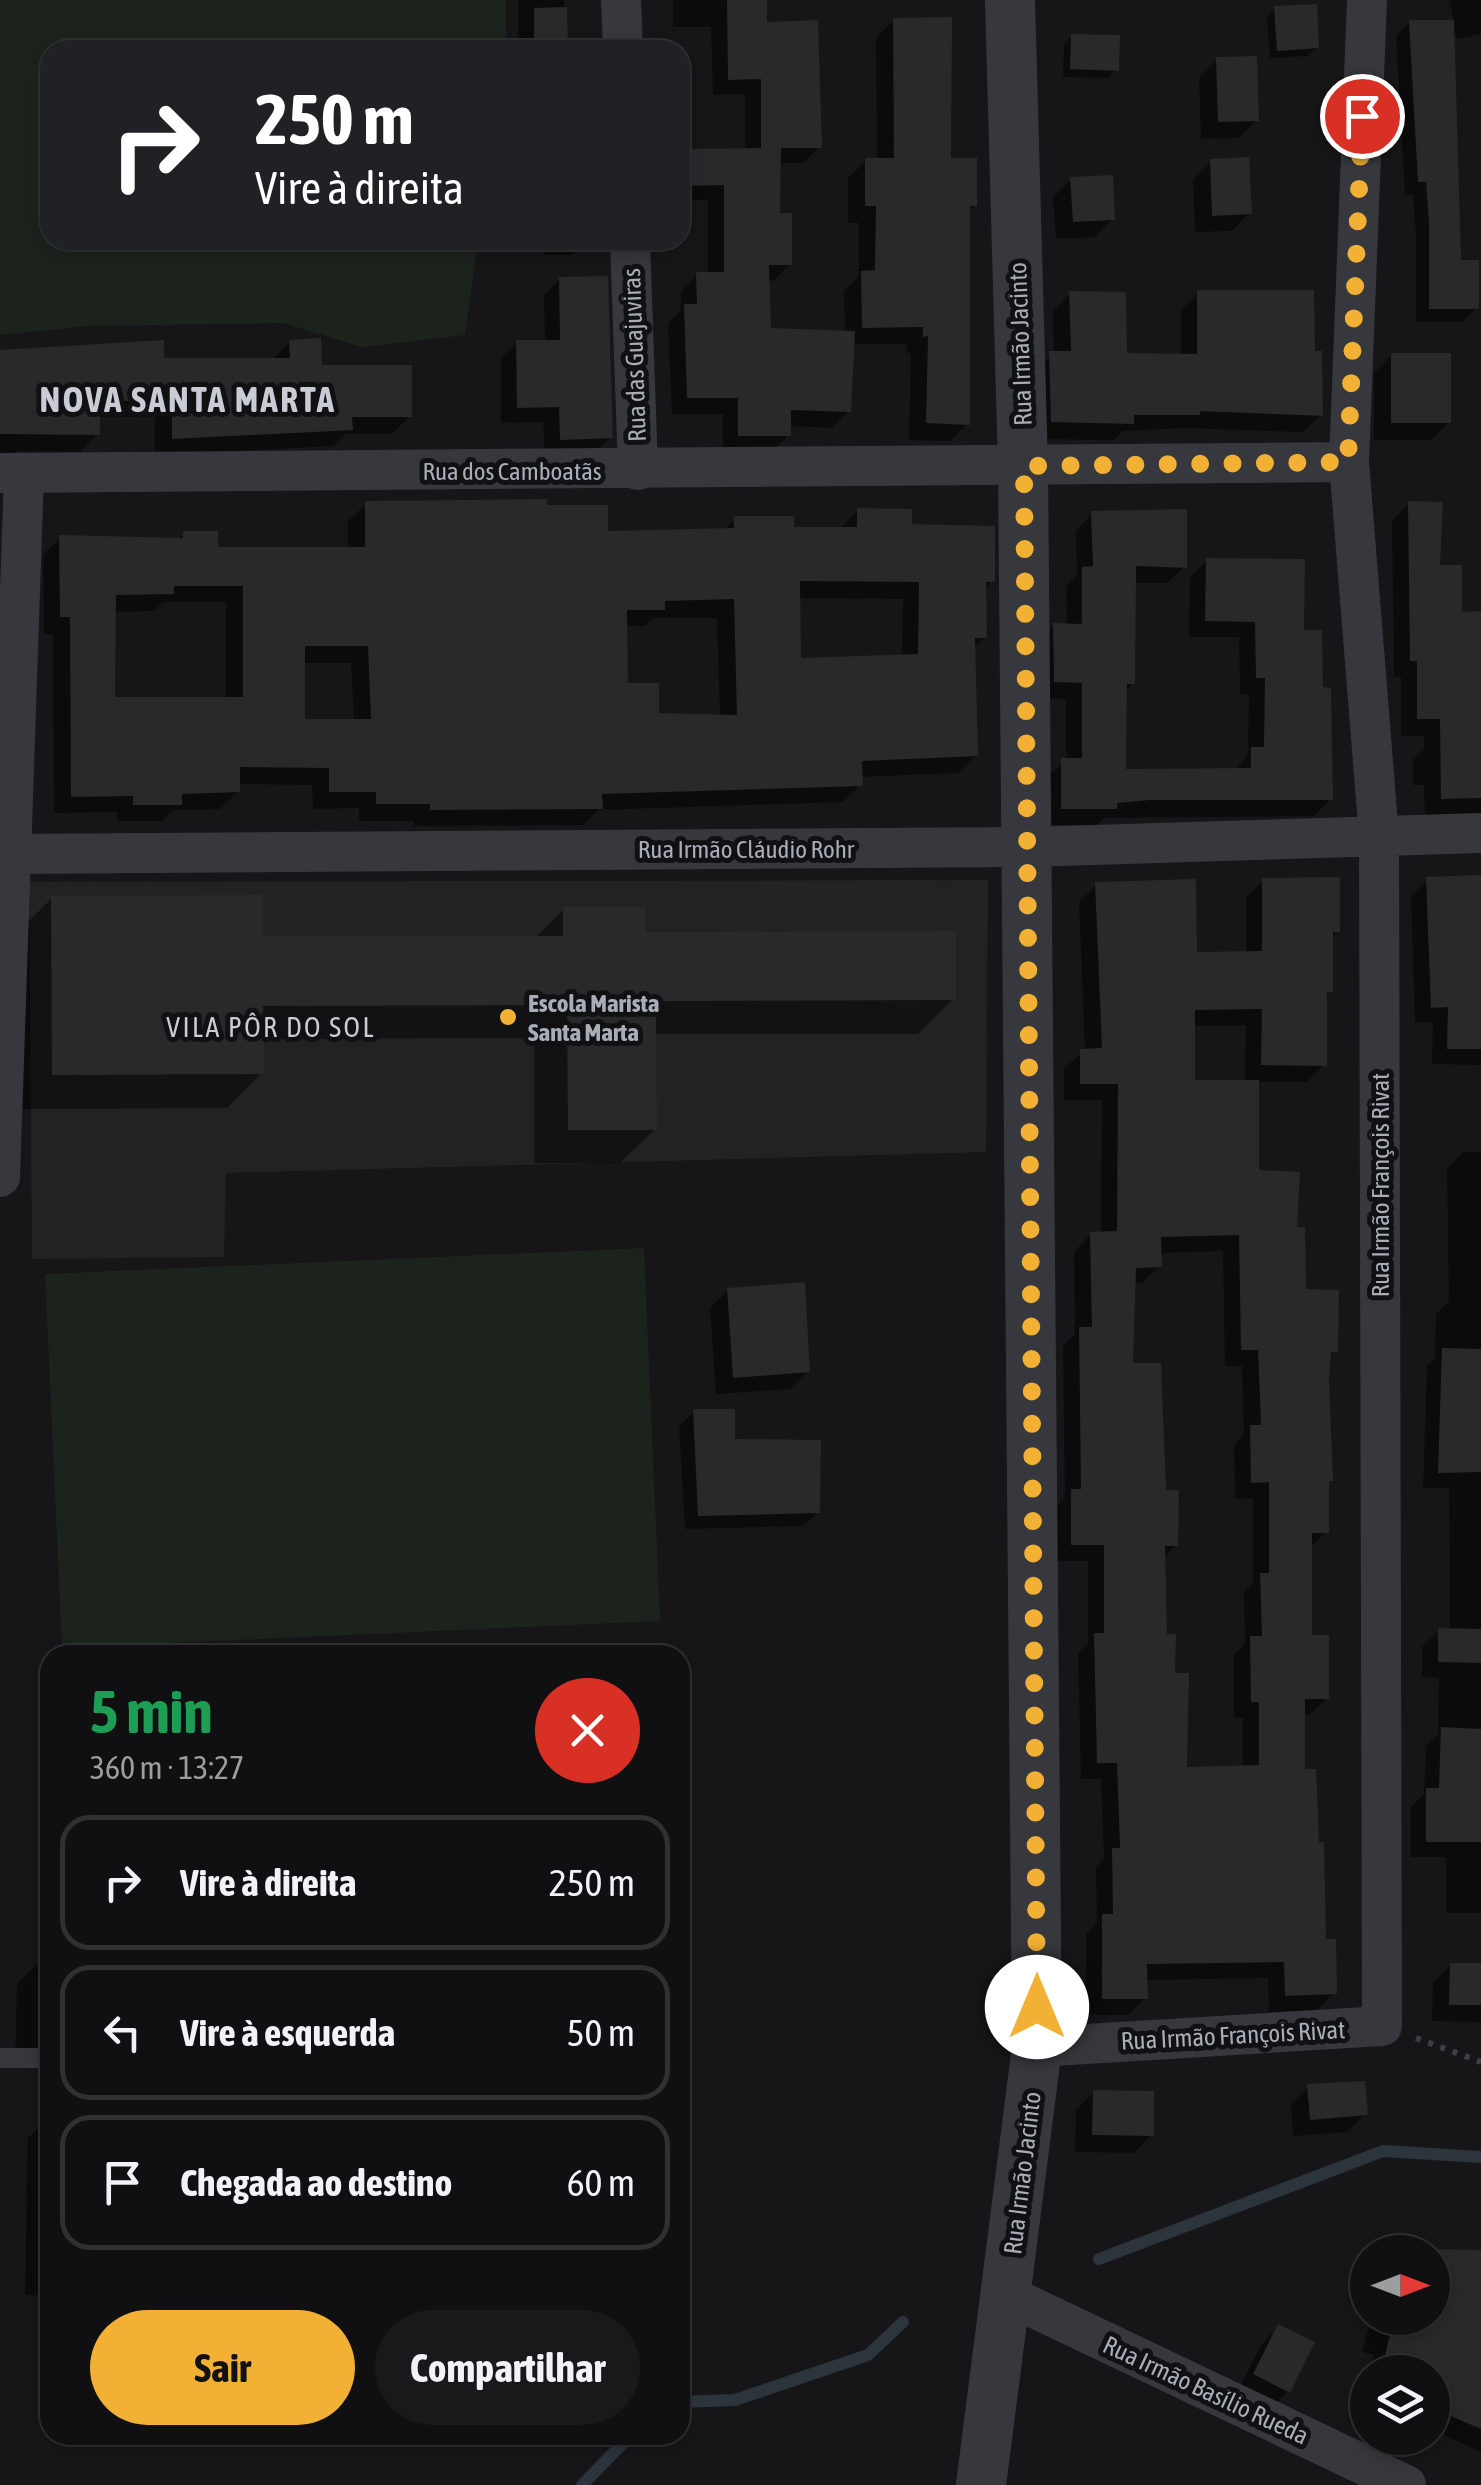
<!DOCTYPE html>
<html lang="pt">
<head>
<meta charset="utf-8">
<style>
  body { margin:0; font-family:"Asap Condensed",sans-serif; background:#19191b; color:#f1f3f6; height:100vh; display:flex; flex-direction:column; font-size:38px; white-space:nowrap }
  * { box-sizing:border-box; margin:0 }
  p { font-size:32px; color:#9c9d9f }
  .icon { flex:none; width:55px; height:55px; fill:none; stroke:currentColor; stroke-width:2; stroke-linecap:round; stroke-linejoin:round }
  .map { position:relative; flex:1; overflow:hidden }
  .sheet { position:absolute; left:40px; top:1645px; width:650px; height:800px; display:flex; flex-direction:column; background:#101012; border-radius:30px; box-shadow:0 5px 15px #0003,0 0 0 2px #303032 }
  .sheet>* { flex:none }
  .guide { position:absolute; left:40px; top:40px; width:650px; height:210px; border-radius:30px; box-shadow:0 5px 15px #0003,0 0 0 2px #303032; background:#202124; color:#fff; overflow:hidden }
  .needle { width:65px; rotate:90deg }
  .tools { position:absolute; left:1350px; top:2235px; display:grid; gap:20px }
  .tools a { display:grid; place-items:center; width:100px; height:100px; border-radius:50%; background:#101012; box-shadow:0 5px 15px #0003,0 0 0 2px #303032; font-size:50px }
  .pin { position:absolute; display:grid; place-items:center; width:85px; height:85px; color:#fff; margin:-42px; border:5px solid #fff; border-radius:50%; box-shadow:0 2px 10px #0007 }
  .me { position:absolute; width:110px; margin:-55px; rotate:0deg; stroke-linejoin:round; filter:drop-shadow(0 0 8px #0008) }
  .turn { display:flex; align-items:center; gap:35px; height:210px; padding:0 50px; font-size:45px }
  .turn .icon { width:130px; height:130px; stroke-width:2.5 }
  .turn b { display:block; font-size:70px; line-height:85px }
  .round { display:grid; place-items:center; flex:none; width:105px; height:105px; border-radius:52px; background:#19191b }
  .overview { display:flex; align-items:center; justify-content:space-between; height:170px; padding:0 50px }
  h1 { font-size:60px; font-weight:700; line-height:75px; color:#1e9e55 }
  .action { display:flex; gap:20px; margin-top:auto; padding:20px 50px }
  .action a { flex:1; height:115px; border-radius:60px; background:#f2b134; color:#111; font-size:40px; font-weight:700; line-height:115px; text-align:center }
  .action a+a { background:#19191b; color:#f1f3f6 }
  ul { padding:0; list-style:none }
  li { display:flex; align-items:center; gap:30px; height:135px; margin:0 20px 15px; padding:0 30px; border:5px solid #303032; border-radius:30px }
  li div { flex:1 }
  li b { display:block; font-size:38px }
  li em { font-style:normal }
  .map>svg:first-child { display:block }
  .built { fill:#222225 }
  .green { fill:#1c231d }
  .shadow { fill:#0007; fill-rule:evenodd }
  .lines { fill:none; stroke-linecap:round; stroke-linejoin:round }
  .stream { stroke:#2c353c; stroke-width:12 }
  .building { fill:#29292c; fill-rule:evenodd }
  .path { stroke:#3d3f44; stroke-width:6; stroke-dasharray:5 8; stroke-linecap:butt }
  .service { stroke:#37383d; stroke-width:20 }
  .minor { stroke:#37383d; stroke-width:40 }
  .tertiary { stroke:#37383d; stroke-width:50 }
  .route { stroke:#f2b134; stroke-width:18; stroke-dasharray:0 32.4 }
  .poi-dot { fill:#f2b134; stroke:#111113; stroke-width:4 }
  .labels { text-anchor:middle; stroke-width:10; stroke-linejoin:round; paint-order:stroke }
  .street-label { font-size:25px; fill:#a8adb8; stroke:#111113 }
  .poi-label { font-size:25px; font-weight:bold; fill:#a8adb8; stroke:#111113; text-anchor:start }
  .neighbourhood-label { font-size:28px; letter-spacing:2.5px; fill:#c9ccd4; stroke:#111113 }
  .district-label { font-size:35px; font-weight:bold; letter-spacing:2.5px; fill:#c9ccd4; stroke:#111113 }
</style>
</head>
<body>
<div class="map">
<svg width="1481" height="2485" viewBox="0 0 1481 2485">
  <rect width="100%" height="100%" fill="#161618"/>
  <!-- built -->
  <path class="built" d="M988,880L986,1152L226,1173L224,1257L32,1259L29,882Z"/>
  <!-- green -->
  <path class="green" d="M0,0H506V50H50V240H478L465,335L362,347L283,323L88,326L0,335Z
    M644,1248L660,1621L62,1648L45,1274Z"/>
  <!-- shadow -->
  <path class="shadow" d="M518,0H564L565,50H518Z
    M673,0H764V24L819,147L803,163H779L778,216L790,264L773,281H767L769,330L845,333L844,291L859,276V223H848V178L866,161H877L876,38L894,20L949,161L975,205L968,212L967,424L950,441L909,440L911,353H907L906,344H852L849,411L832,428L788,426V435L772,452H723V414H672L668,323L681,310V292L697,275H708V200L680,201V152L745,151V94L713,95L711,27H673Z
    M1449,0H1481V34L1457,39L1451,24L1459,262L1476,308L1462,322H1416V237L1413,195H1405L1396,36L1410,22H1454Z
    M1276,8L1317,48L1308,56L1270,58L1267,17Z
    M1072,36L1116,70L1108,78L1063,77L1064,44Z
    M1217,60L1257,120L1239,138L1201,139L1199,78Z
    M1211,162L1249,213L1232,231L1195,232L1193,180Z
    M1071,180L1113,219L1095,237L1056,239L1053,197Z
    M544,240H581V247L573,255H544Z
    M560,279L611,437L594,453L545,455L543,422L501,423V358L517,342H545L544,295Z
    M1198,293L1312,354L1321,415L1303,432L1183,428L1123,431L1114,440L1034,439L1032,371L1054,354L1053,311L1070,294L1125,355L1181,356V310Z
    M290,342L319,368L410,416L392,434H345L333,446L155,455V417H97V434L80,452L17,451L0,465V352L162,343V361H271Z
    M1392,355L1449,422L1431,440H1374V373Z
    M1409,503L1460,614H1481V814L1425,815L1424,785H1413V760L1424,749V736H1401V677H1394L1392,521Z
    M366,504L545,507L606,533L723,531L735,519L792,530L841,528L858,510L910,527L992,581L984,589L985,637L972,649L976,755L958,773L860,777V785L843,802L598,810L583,825L414,826V821H359V808L313,809L312,785L237,784L238,791L220,809L173,810L162,821H117V812L54,813L53,634H44L43,555L60,538L177,540L184,534L215,549H348V521ZM798,598L903,599L902,657L799,660ZM163,602H226V699H112L113,612L154,611ZM653,618H717L720,717L657,716L626,685L625,626H645ZM302,663H351L354,721H302Z
    M1092,514L1184,567L1167,583H1133V683L1125,691L1124,772L1235,771L1248,754L1249,694H1240L1239,637H1189L1190,577L1207,561L1301,633L1331,799L1314,816L1104,818L1097,825H1045V777L1066,761V699L1038,698L1037,643L1054,626H1067L1066,586L1077,575L1076,531Z
    M1481,877V1065L1432,1064L1433,1022L1415,1023L1411,896L1427,880Z
    M1263,880L1338,931L1331,938V991L1324,998V1065L1307,1082H1257V1172L1295,1229L1304,1292L1335,1351L1328,1357L1326,1532L1309,1549V1638L1327,1698L1310,1715H1302V1772L1323,1941L1334,1993L1317,2010L1269,2012L1268,1978L1145,1980V1998L1128,2015H1086V1934L1097,1923L1096,1867L1104,1859L1101,1779H1081L1078,1653L1088,1643V1561H1055V1508L1065,1498L1063,1346L1075,1334L1074,1252L1091,1234H1101L1102,1100H1064V1068L1085,1051L1079,902L1096,885L1195,955L1246,954V898ZM1246,1025L1245,1082H1192V1026ZM1223,1251L1225,1366H1242L1244,1435L1234,1445L1235,1499L1253,1498V1583L1244,1592L1245,1644L1234,1655V1718H1243V1768L1185,1770L1164,1637L1163,1558L1176,1545L1131,1365L1133,1283H1142L1159,1266V1253Z
    M52,898L260,939L535,938L564,909L644,935L953,999L918,1034H654L655,1129L620,1163H534V1038L261,1039L262,1073L227,1108L18,1109L17,933Z
    M1463,1152H1481V1913H1446V1857H1411V1807L1424,1794L1426,1746L1438,1734L1439,1678L1422,1677V1647L1439,1630L1450,1631L1449,1488H1423L1427,1366L1435,1358L1436,1314L1449,1301L1447,1169Z
    M728,1290L808,1371L790,1389L716,1394L710,1308Z
    M694,1412L733,1441L818,1512L803,1526L685,1529L679,1426Z
    M44,1957L50,1958V2296L25,2295L28,2138L47,2119L48,2063L15,2062L17,1984Z
    M1451,1965L1481,1966V2022L1432,2021L1433,1983Z
    M1308,2087L1365,2114L1347,2132L1293,2136L1291,2104Z
    M1094,2092L1151,2135L1134,2153L1075,2152L1076,2110Z
    M1400,2250H1481V2452L1441,2434L1431,2445L1412,2438H1432V2372H1370L1374,2355L1362,2352L1371,2318H1432V2252Z
    M1278,2327L1288,2391L1271,2409L1237,2392L1261,2345Z
    M1368,2383V2408L1362,2406Z"/>
  <g class="lines">
    <!-- stream -->
    <path class="stream" d="M1099,2259L1383,2151L1481,2157
      M680,2402L735,2400L868,2355L903,2322
      M582,2485L631,2435"/>
  </g>
  <!-- building -->
  <path class="building" d="M727,0H767V22L818,20L822,148H781L780,213H792V265H769L771,328L855,331L851,412L791,410V436H738V398H687L684,304H697L696,272H724V185L680,186V149L767,148H761V79L728,80Z
    M1317,4L1319,48L1277,51L1274,6Z
    M567,7L568,50H534V8Z
    M952,17L951,158H977V206H970V425L926,423L928,336L923,337V327L862,328L861,271L875,270L876,206H865V158H894L893,18Z
    M1409,20H1454L1461,260H1479V309H1429V222L1426,182H1418Z
    M1071,34L1120,35L1119,71L1070,69Z
    M1257,56L1259,121L1218,122L1216,57Z
    M1249,157L1252,214L1212,216L1210,159Z
    M1113,175L1115,220L1073,222L1070,177Z
    M608,276L613,438L560,440L559,407L517,408L516,340H560L559,277Z
    M1197,290H1314L1315,351H1322L1323,416L1200,411V415H1134V424L1051,422L1049,351H1071L1069,291L1126,292L1127,353L1197,354Z
    M321,338L322,365H412V417H352L353,430L172,439V401H100V435L0,434V350L164,340V358H290L289,340Z
    M1391,353H1451V423H1391Z
    M547,499V505H608V531L734,528V516H794V527H857V508L912,509V524L995,526V582H986L987,638H975L978,756L862,761L863,786L602,794L603,809L430,810V804H376V792H329V768L240,767V792L182,794V805H133V796L71,797L70,617H60L59,535L183,538V531H218V547H365V501ZM800,581L919,582L918,654L801,658ZM174,586H243V697H115L116,595L174,594ZM734,599L737,715L659,713V683H628L627,610H665V601ZM305,646H368L371,719H305Z
    M1408,501L1443,502L1440,565H1462V612L1481,611V798L1441,799L1440,719H1417V661H1410Z
    M1187,509V568L1136,566L1135,684H1127L1126,769L1251,768V747H1264L1265,678H1256L1255,622L1205,621L1206,558L1305,559L1304,630H1322L1323,687L1331,688L1333,800H1150L1117,803V809H1061V758H1082V683L1054,682L1053,623L1082,624V567L1093,566L1091,511Z
    M1481,875V1049H1447L1448,1007L1431,1008L1426,877Z
    M1340,877V932H1333V992H1327V1066L1261,1065L1262,1009L1195,1010V1080H1259V1170L1300,1172L1297,1227H1305L1306,1289L1339,1290L1338,1352H1331L1329,1380L1333,1481H1329V1533H1312V1635H1329V1699H1305V1769H1316L1319,1842H1324L1326,1939H1336L1337,1994L1285,1996L1284,1962L1147,1964L1148,1999H1102V1914H1113L1112,1848H1120L1117,1763H1097L1094,1633H1104V1545H1071V1489H1081L1079,1327H1092L1090,1232L1117,1231L1118,1084H1080V1049L1102,1048L1095,882L1196,879L1197,952L1262,951V878ZM1239,1235L1241,1350H1258L1261,1425H1250L1251,1483L1269,1482V1573H1260L1262,1636H1250L1251,1702H1259V1765L1187,1767L1189,1673H1175L1176,1634H1167L1165,1546H1178L1179,1490H1166L1161,1363H1133L1136,1268L1162,1267L1161,1237Z
    M263,895V936H563V907H646V932L956,931V1000L656,1001L657,1130H568L567,1005L263,1006L264,1074L52,1075L51,896Z
    M805,1282L810,1372L733,1378L727,1288Z
    M1442,1348L1481,1349V1472L1438,1473Z
    M693,1409H735V1439L821,1440L820,1513L698,1516Z
    M1438,1628L1481,1629V1663L1438,1662Z
    M1441,1727L1481,1729V1842H1426V1788H1439Z
    M1450,1963H1481V2005H1449Z
    M1365,2081L1368,2115L1310,2120L1307,2084Z
    M1093,2090L1154,2091V2136L1092,2135Z
    M1432,2249L1481,2250V2429L1432,2408V2372H1381L1394,2318H1432Z
    M1278,2324L1315,2342L1290,2393L1253,2374Z"/>
  <g class="lines">
    <!-- path -->
    <path class="path" d="M1416,2038L1481,2062"/>
    <!-- service -->
    <path class="service" d="M0,2058H50"/>
    <!-- minor -->
    <path class="minor" d="M621,0L623,50
      M630,240L638,470
      M0,473L1349,462
      M11,854L1027,847L1481,833
      M0,1177L24,474
      M1037,2047L1382,2026L1379,837L1349,462L1367,0
      M1007,2295L1406,2485"/>
    <!-- tertiary -->
    <path class="tertiary" d="M981,2485L1037,2047L1023,467L1010,0"/>
  </g>
  <g class="lines">
    <!-- route -->
    <path class="route" d="M1037,2007L1024,466L1348,462L1362,116"/>
  </g>
  <!-- markers -->
  <circle class="poi-dot" cx="508" cy="1017" r="10"/>
  <g class="labels">
    <!-- street labels -->
    <g class="street-label">
      <text transform="translate(1020 344) rotate(-92)" y="9">Rua Irmão Jacinto</text>
      <text transform="translate(634 355) rotate(-92)" y="9">Rua das Guajuviras</text>
      <text x="512" y="480">Rua dos Camboatãs</text>
      <text x="746" y="858">Rua Irmão Cláudio Rohr</text>
      <text transform="translate(1380 1185) rotate(-90)" y="9">Rua Irmão François Rivat</text>
      <text transform="translate(1233 2035) rotate(-3)" y="9">Rua Irmão François Rivat</text>
      <text transform="translate(1022 2173) rotate(-83)" y="9">Rua Irmão Jacinto</text>
      <text transform="translate(1206 2390) rotate(25)" y="9">Rua Irmão Basílio Rueda</text>
    </g>
    <!-- poi labels -->
    <g class="poi-label">
      <text x="528" y="1012">Escola Marista<tspan x="528" dy="29">Santa Marta</tspan></text>
    </g>
    <!-- neighbourhood labels -->
    <g class="neighbourhood-label">
      <text x="271" y="1037">VILA PÔR DO SOL</text>
    </g>
    <!-- district labels -->
    <g class="district-label">
      <text x="188" y="412">NOVA SANTA MARTA</text>
    </g>
  </g>
</svg>
<div class="tools">
<a><svg class="needle" viewBox="-14 -14 28 28"><path d="M0-13l5 13h-10z" fill="#e53935"/><path d="M0 13l5-13h-10z" fill="#9c9d9f"/></svg></a>
<a><svg class="icon" aria-label="layers" viewBox="0 0 24 24"><path d="M12 4l9 5-9 5-9-5zM3 14l9 5 9-5"/></svg></a>
</div>
<div class="pin" style="left:1362px;top:116px;background:#d93025"><svg class="icon" aria-label="arrive" viewBox="0 0 24 24"><path d="M6 21V4h12l-3 4 3 4H6"/></svg></div>
<svg class="me" style="left:1037px;top:2007px" viewBox="-20 -20 40 40"><circle r="19" fill="#fff"/><path d="M0-13L10 11 0 6-10 11z" fill="#f2b134"/></svg>
<div class="guide">
<div class="turn"><svg class="icon" aria-label="right" viewBox="0 0 24 24"><path d="M7 20v-9h11M14 6l5 5-5 5"/></svg><div><b>250 m</b>Vire à direita</div></div>
</div>
<section class="sheet">
<div class="overview"><div><h1>5 min</h1><p>360 m · 13:27</p></div><a class="round" style="background:#d93025;color:#fff"><svg class="icon" aria-label="close" viewBox="0 0 24 24"><path d="M6 6l12 12M18 6L6 18"/></svg></a></div>
<ul>
<li><svg class="icon" aria-label="right" viewBox="0 0 24 24"><path d="M7 20v-9h11M14 6l5 5-5 5"/></svg><div><b>Vire à direita</b></div><em>250 m</em></li>
<li><svg class="icon" aria-label="left" viewBox="0 0 24 24"><path d="M17 20v-9H6M10 6l-5 5 5 5"/></svg><div><b>Vire à esquerda</b></div><em>50 m</em></li>
<li><svg class="icon" aria-label="arrive" viewBox="0 0 24 24"><path d="M6 21V4h12l-3 4 3 4H6"/></svg><div><b>Chegada ao destino</b></div><em>60 m</em></li>
</ul>
<div class="action"><a>Sair</a><a>Compartilhar</a></div>
</section>
</div>
</body>
</html>
